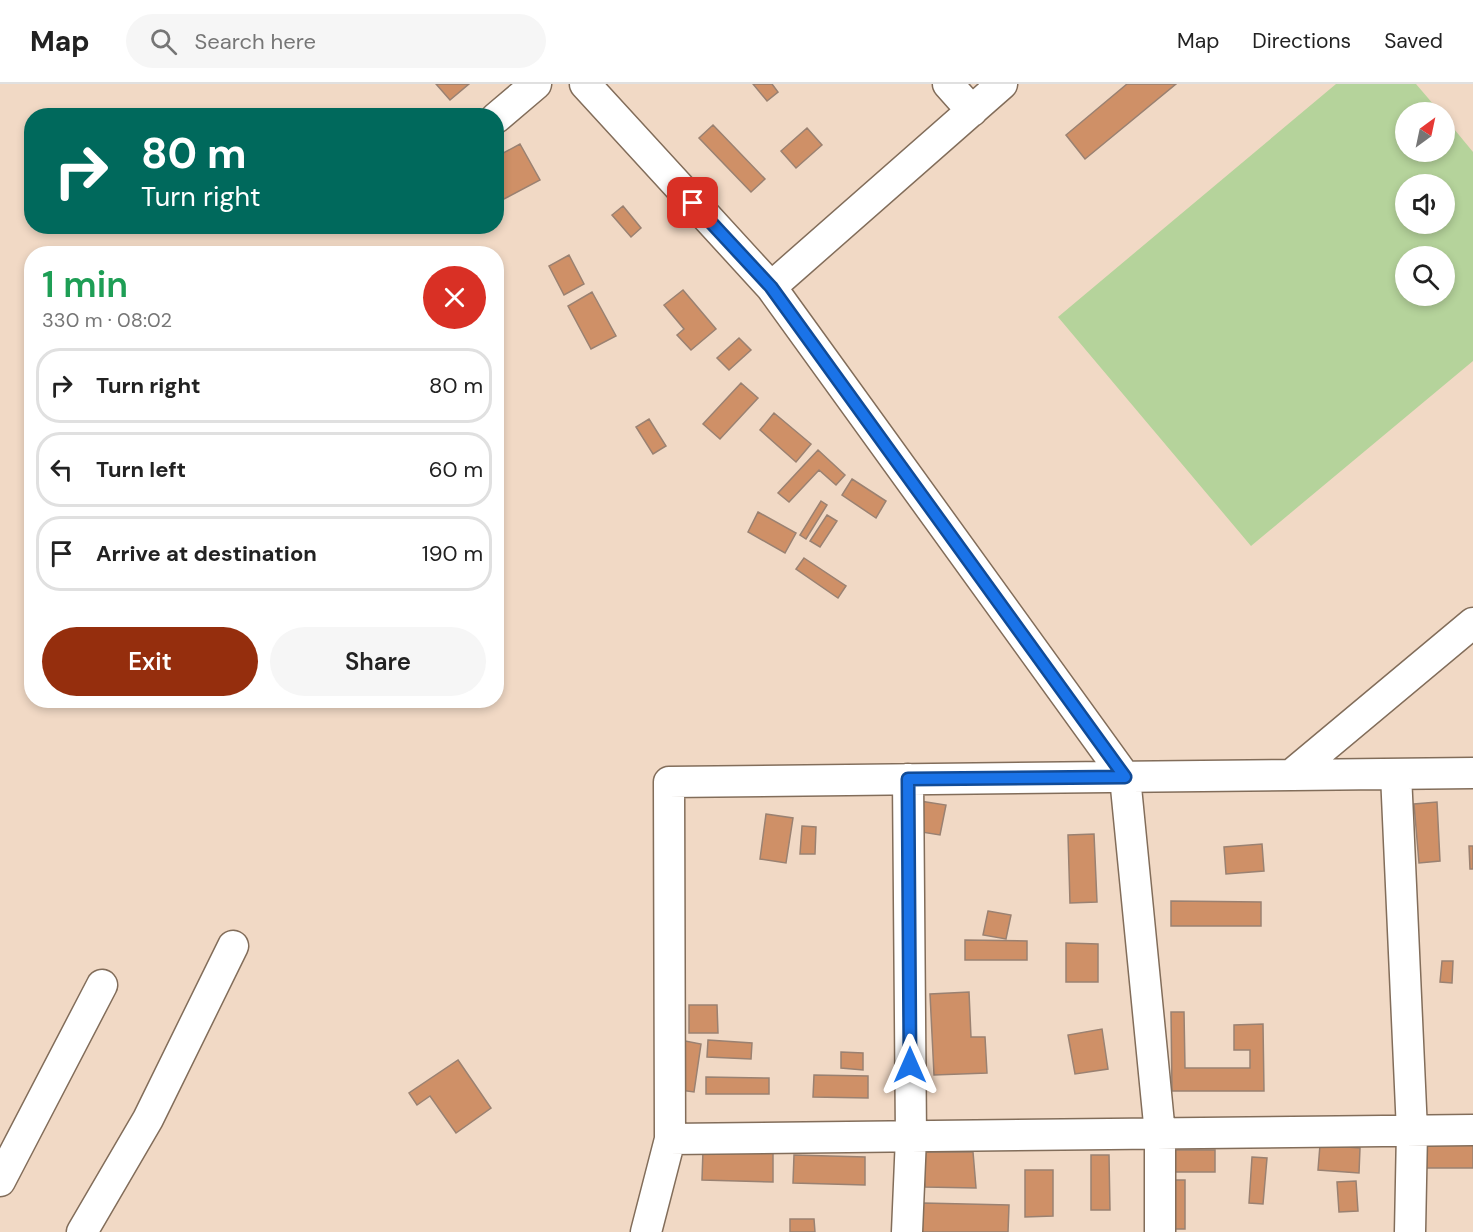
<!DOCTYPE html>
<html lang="en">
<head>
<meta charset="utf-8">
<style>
  body { margin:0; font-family:"DM Sans",sans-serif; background:#f6f6f6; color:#222; height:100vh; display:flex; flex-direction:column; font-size:22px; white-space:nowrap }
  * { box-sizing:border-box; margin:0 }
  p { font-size:20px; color:#767676 }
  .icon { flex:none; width:33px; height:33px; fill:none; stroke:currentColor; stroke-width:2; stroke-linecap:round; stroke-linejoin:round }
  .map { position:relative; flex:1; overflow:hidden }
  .drawer { position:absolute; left:24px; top:162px; width:480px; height:462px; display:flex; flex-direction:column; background:#fff; border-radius:24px; box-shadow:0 3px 9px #0003 }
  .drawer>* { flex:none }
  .top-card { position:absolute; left:24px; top:24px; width:480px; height:126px; border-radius:24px; box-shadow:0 3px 9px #0003; background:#00695c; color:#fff; overflow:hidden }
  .needle { width:39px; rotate:33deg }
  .tools { position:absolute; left:1395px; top:18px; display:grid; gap:12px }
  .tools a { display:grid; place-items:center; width:60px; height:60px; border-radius:50%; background:#fff; box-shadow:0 3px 9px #0003; font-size:30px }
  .pin { position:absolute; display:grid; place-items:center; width:51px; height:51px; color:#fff; margin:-26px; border-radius:12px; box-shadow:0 3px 9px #0006 }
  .me { position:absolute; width:66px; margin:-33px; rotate:0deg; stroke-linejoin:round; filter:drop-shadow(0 0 4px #0008) }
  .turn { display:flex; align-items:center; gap:21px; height:126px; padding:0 18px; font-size:27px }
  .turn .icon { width:78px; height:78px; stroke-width:2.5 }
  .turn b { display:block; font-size:42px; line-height:51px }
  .round { display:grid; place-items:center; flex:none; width:63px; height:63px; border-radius:32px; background:#f6f6f6 }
  .overview { display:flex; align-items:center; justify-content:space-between; height:102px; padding:0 18px }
  h1 { font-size:36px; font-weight:600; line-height:45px; color:#1e9e55 }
  .action { display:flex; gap:12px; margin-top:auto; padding:12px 18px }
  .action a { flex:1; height:69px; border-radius:36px; background:#952e0d; color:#fff; font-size:24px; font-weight:600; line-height:69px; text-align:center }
  .action a+a { background:#f6f6f6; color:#222 }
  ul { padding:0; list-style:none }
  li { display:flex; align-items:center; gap:18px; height:75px; margin:0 12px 9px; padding:0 6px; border:3px solid #e0e0e0; border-radius:24px }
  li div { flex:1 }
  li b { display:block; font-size:22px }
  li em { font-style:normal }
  header { display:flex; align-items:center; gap:36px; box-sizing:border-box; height:84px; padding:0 30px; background:#fff; border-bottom:2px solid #e0e0e0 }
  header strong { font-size:28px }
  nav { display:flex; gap:33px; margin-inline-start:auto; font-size:21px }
  .search { width:420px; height:54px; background:#f6f6f6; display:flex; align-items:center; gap:15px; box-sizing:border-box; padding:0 21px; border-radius:33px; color:#767676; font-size:22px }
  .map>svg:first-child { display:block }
  .green { fill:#b5d39b; fill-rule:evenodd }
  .building { fill:#cf9067; stroke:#9a8171; stroke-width:1.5 }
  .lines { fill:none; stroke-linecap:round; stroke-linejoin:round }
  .street-casing { stroke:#826d5a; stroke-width:33 }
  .street { stroke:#fff; stroke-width:30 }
  .route-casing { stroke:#114b97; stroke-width:15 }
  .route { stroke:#1a73e8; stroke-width:10 }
</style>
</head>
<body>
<header>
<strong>Map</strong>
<div class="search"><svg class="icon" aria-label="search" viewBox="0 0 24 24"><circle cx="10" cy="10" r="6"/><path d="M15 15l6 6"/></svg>Search here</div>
<nav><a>Map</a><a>Directions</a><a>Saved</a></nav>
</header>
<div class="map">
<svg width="1473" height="1148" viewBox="0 0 1473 1148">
  <rect width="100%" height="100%" fill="#f1d9c5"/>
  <!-- green -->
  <path class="green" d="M1336,0H1416L1440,28H1406V68H1444L1445,34L1473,68V277L1251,462L1058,233ZM1406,100H1444V140H1406ZM1406,172H1444V212H1406Z"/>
  <!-- building -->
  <path class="building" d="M436,0H469L450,16Z
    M753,0H772L778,8L767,17Z
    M1127,0H1176L1085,75L1066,51Z
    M713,41L765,95L751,108L699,54Z
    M807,44L822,61L796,84L781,67Z
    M520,60L540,96L502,116L496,106V73Z
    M623,122L641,144L631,153L612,131Z
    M569,171L584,200L564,211L549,182Z
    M683,206L716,245L691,266L677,251L684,245L664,221Z
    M592,208L616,252L591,265L568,222Z
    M739,254L751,266L729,286L717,274Z
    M741,299L758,314L720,355L703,340Z
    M774,329L811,360L796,378L760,346Z
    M649,335L666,362L653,370L636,343Z
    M818,366L845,391L836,401L819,386L789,418L778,409Z
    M852,395L886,417L876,434L842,411Z
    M821,417L827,421L806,455L800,451Z
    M758,428L796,449L785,469L748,448Z
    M827,431L837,437L820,463L810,457Z
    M804,474L846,502L838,514L796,485Z
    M920,717L946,721L940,751L915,747Z
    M1437,718L1440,777L1419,779L1414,720Z
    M766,730L793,734L786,779L760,775Z
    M802,742L816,743L815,770H800Z
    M1094,750L1097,818L1070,819L1068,751Z
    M1262,760L1264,787L1226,790L1224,763Z
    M1469,762H1473V785H1470Z
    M1171,817L1261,818V842H1171Z
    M988,827L1011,831L1006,855L983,851Z
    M965,856L1027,857V876H965Z
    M1066,859L1098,860V898H1066Z
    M1442,877H1453L1452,899L1440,898Z
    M969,908L971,953H985L987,989L934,991L930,910Z
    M689,921H717L718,949H689Z
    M1171,928H1184L1185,984H1250V966H1234V941L1263,940L1264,1007H1172Z
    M1102,945L1108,985L1075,990L1068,951Z
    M680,956L701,960L694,1008L673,1005Z
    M708,956L752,959L751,975L707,973Z
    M841,968L863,969V986L841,984Z
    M458,976L491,1024L456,1049L430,1012L417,1021L409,1009Z
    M814,991L868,992V1014L813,1013Z
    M706,993L769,994V1010H706Z
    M1422,1060H1473V1084H1421Z
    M1320,1061L1360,1064L1359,1089L1318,1086Z
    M703,1066L773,1068V1098L702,1096Z
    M1168,1066H1215V1088H1168Z
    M922,1068H973L976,1104L925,1103Z
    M794,1071L865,1073V1101L793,1099Z
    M1091,1071H1109L1110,1126H1091Z
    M1252,1073L1267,1074L1263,1120L1249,1119Z
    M1025,1086H1053V1132L1025,1133Z
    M1171,1096H1185V1145H1171Z
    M1356,1097L1358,1127L1339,1128L1337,1098Z
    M923,1119L1009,1121L1008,1148H922Z
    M790,1135H814L815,1148H790Z"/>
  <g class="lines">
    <!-- street casing -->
    <g class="street-casing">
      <path id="street" d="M585,0L771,203L1125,693L1160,1050V1148
        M948,0L972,27
        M496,34L536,0
        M771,203L1002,0
        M1396,690L1412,1047L1410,1148
        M1291,691L1473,539
        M670,1055L669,698L1473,689
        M0,1097L102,901
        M82,1148L148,1035L233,862
        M646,1148L670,1055L1473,1046
        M907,1148L911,1053L908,695"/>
    </g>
    <!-- street -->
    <use href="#street" class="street"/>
  </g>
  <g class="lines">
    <!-- route casing -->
    <g class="route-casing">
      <path id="route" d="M693,119L771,203L1125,693L908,695L910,981"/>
    </g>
    <!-- route -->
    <use href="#route" class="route"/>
  </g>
</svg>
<div class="tools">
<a><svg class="needle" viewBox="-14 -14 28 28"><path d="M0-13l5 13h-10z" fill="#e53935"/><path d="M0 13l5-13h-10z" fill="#767676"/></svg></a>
<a><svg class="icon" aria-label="sound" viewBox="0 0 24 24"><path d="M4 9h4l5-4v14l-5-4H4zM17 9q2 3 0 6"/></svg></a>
<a><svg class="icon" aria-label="search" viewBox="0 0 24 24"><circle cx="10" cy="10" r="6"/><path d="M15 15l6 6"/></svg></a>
</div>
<div class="pin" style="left:693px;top:119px;background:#d93025"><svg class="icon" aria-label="arrive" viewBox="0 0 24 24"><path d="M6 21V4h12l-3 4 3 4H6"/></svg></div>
<svg class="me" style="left:910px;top:981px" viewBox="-20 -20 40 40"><path d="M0-17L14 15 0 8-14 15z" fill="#1a73e8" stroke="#fff" stroke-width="4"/></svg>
<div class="top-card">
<div class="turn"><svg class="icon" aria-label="right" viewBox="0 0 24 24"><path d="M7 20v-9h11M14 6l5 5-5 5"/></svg><div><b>80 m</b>Turn right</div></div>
</div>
<section class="drawer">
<div class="overview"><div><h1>1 min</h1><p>330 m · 08:02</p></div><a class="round" style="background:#d93025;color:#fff"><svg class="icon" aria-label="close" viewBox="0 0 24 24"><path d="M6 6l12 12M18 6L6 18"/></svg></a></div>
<ul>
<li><svg class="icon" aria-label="right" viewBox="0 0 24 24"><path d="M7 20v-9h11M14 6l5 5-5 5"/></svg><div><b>Turn right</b></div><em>80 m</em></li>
<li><svg class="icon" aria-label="left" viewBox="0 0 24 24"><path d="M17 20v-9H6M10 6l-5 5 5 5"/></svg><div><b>Turn left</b></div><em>60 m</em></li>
<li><svg class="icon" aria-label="arrive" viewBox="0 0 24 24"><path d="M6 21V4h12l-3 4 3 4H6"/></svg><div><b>Arrive at destination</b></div><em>190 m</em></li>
</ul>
<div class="action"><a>Exit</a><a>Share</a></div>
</section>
</div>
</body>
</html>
